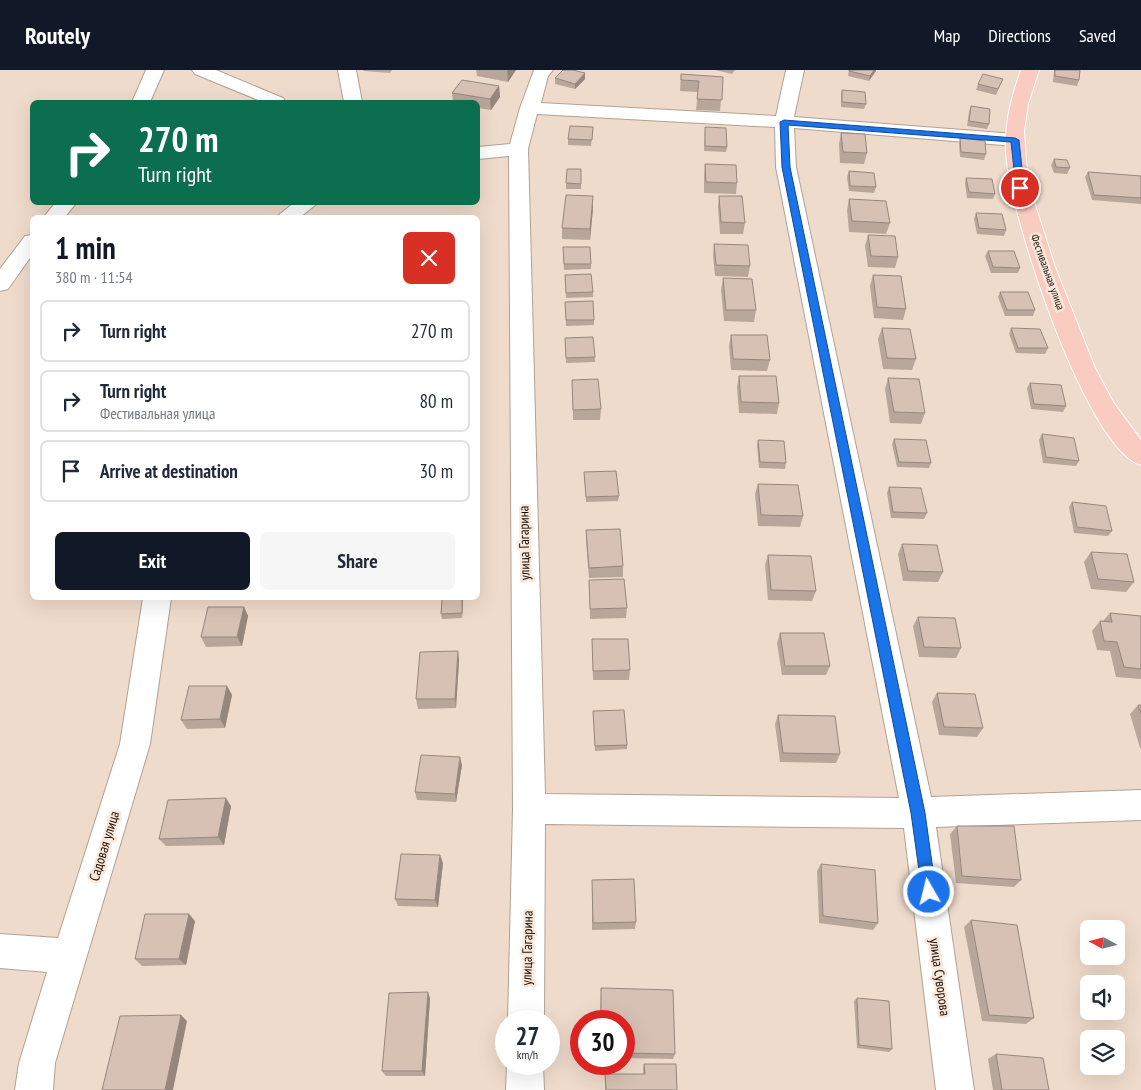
<!DOCTYPE html>
<html lang="en">
<head>
<meta charset="utf-8">
<style>
  body { margin:0; font-family:"PT Sans Narrow",sans-serif; background:#f6f6f7; color:#1f2937; height:100vh; display:flex; flex-direction:column; font-size:19px; white-space:nowrap }
  * { box-sizing:border-box; margin:0 }
  p { font-size:16px; color:#747a83 }
  .icon { flex:none; width:28px; height:28px; fill:none; stroke:currentColor; stroke-width:2; stroke-linecap:round; stroke-linejoin:round }
  .map { position:relative; flex:1; overflow:hidden }
  .details { position:absolute; left:30px; top:145px; width:450px; height:385px; display:flex; flex-direction:column; background:#fff; border-radius:8px; box-shadow:0 5px 20px #0002 }
  .details>* { flex:none }
  .top-card { position:absolute; left:30px; top:30px; width:450px; height:105px; border-radius:8px; box-shadow:0 5px 20px #0002; background:#0b6e4f; color:#fff; overflow:hidden }
  .needle { width:32px; rotate:277deg }
  .fabs { position:absolute; left:1080px; top:850px; display:grid; gap:10px }
  .fabs a { display:grid; place-items:center; width:45px; height:45px; border-radius:8px; background:#fff; box-shadow:0 5px 20px #0002; font-size:25px }
  .speed { position:absolute; left:495px; top:940px; display:flex; gap:10px; font-size:25px; font-weight:700; text-align:center }
  .speed>* { display:grid; place-content:center; width:65px; height:65px; border-radius:50%; background:#fff; box-shadow:0 5px 20px #0002; line-height:1 }
  .speed small { font-size:12px; font-weight:400 }
  .speed .limit { border:8px solid #d22; background:#fff; color:#111 }
  .pin { position:absolute; display:grid; place-items:center; width:42px; height:42px; color:#fff; margin:-21px; border:2px solid #fff; border-radius:50%; box-shadow:0 1px 5px #0007 }
  .me { position:absolute; width:55px; margin:-28px; rotate:352deg; stroke-linejoin:round; filter:drop-shadow(0 0 4px #0008) }
  .turn { display:flex; align-items:center; gap:18px; height:105px; padding:0 25px; font-size:22px }
  .turn .icon { width:65px; height:65px; stroke-width:2.5 }
  .turn b { display:block; font-size:35px; line-height:42px }
  .round { display:grid; place-items:center; flex:none; width:52px; height:52px; border-radius:8px; background:#f6f6f7 }
  .summary { display:flex; align-items:center; justify-content:space-between; height:85px; padding:0 25px }
  h1 { font-size:30px; font-weight:800; line-height:38px; color:#111827 }
  .cta { display:flex; gap:10px; margin-top:auto; padding:10px 25px }
  .cta a { flex:1; height:58px; border-radius:8px; background:#111827; color:#fff; font-size:20px; font-weight:800; line-height:58px; text-align:center }
  .cta a+a { background:#f6f6f7; color:#1f2937 }
  ul { padding:0; list-style:none }
  li { display:flex; align-items:center; gap:15px; height:62px; margin:0 10px 8px; padding:0 15px; border:2px solid #e0e1e3; border-radius:8px }
  li div { flex:1 }
  li b { display:block; font-size:19px }
  li em { font-style:normal }
  header { display:flex; align-items:center; gap:30px; box-sizing:border-box; height:70px; padding:0 25px; background:#111827; color:#fff }
  header strong { font-size:24px }
  nav { display:flex; gap:28px; margin-inline-start:auto; font-size:18px }
  .map>svg:first-child { display:block }
  .lines { fill:none; stroke-linecap:round; stroke-linejoin:round }
  .minor-casing { stroke:#b3a192; stroke-width:2 }
  .major-casing { stroke:#fff; stroke-width:2 }
  .minor { fill:#fff; fill-rule:evenodd }
  .major { fill:#faccc1; fill-rule:evenodd }
  .wall { fill:#b9a69b }
  .shaded-wall { fill:#96877e }
  .building { fill:#d7c1b4; stroke:#96877e }
  .route { fill:#1a73e8; stroke:#114b97 }
  .labels { text-anchor:middle; stroke-width:5; stroke-linejoin:round; paint-order:stroke }
  .far-street-label { font-size:11px; fill:#17100b; stroke:#fce8d8 }
  .street-label { font-size:14px; fill:#17100b; stroke:#fce8d8 }
</style>
</head>
<body>
<header>
<strong>Routely</strong>
<nav><a>Map</a><a>Directions</a><a>Saved</a></nav>
</header>
<div class="map">
<svg width="1141" height="1020" viewBox="0 0 1141 1020">
  <rect width="100%" height="100%" fill="#efdbcb"/>
  <g class="lines">
    <!-- minor casing -->
    <g class="minor-casing">
      <path id="minor" d="M146,0H164L150,32H132Z
        M192,0H216L283,28L286,32H263L195,4Z
        M338,0H356L362,32H344Z
        M534,0H553L548,6L541,33L776,46L786,0H804L794,47L1015,64L1022,66L1024,70L1022,74L1015,76L794,58L796,97L931,727L1141,720V750L936,757L974,1020H936L904,758L545,754L544,951H508L513,739L509,86L478,89V77L510,74L520,38ZM537,44L775,57L776,97L899,728L545,724L528,79Z
        M56,132H77L64,148H43Z
        M295,132H319L299,148H275Z
        M32,165V185L8,219L0,221V199L25,166Z
        M143,528H171L150,674L55,993L53,1020H15L19,993L47,902L0,898V864L58,868L120,674Z
        M507,994H543L544,1020H506Z"/>
    </g>
    <!-- major casing -->
    <g class="major-casing">
      <path id="major" d="M1021,0H1039L1028,34L1024,61L1026,92L1035,135L1055,197L1095,298L1113,332L1141,370V395C1086,378 1013,150 1007,93C1003,59 1010,31 1021,0Z"/>
    </g>
    <!-- minor -->
    <use href="#minor" class="minor"/>
    <!-- major -->
    <use href="#major" class="major"/>
  </g>
  <!-- wall -->
  <path class="wall" d="M363,0H392L390,3L364,1Z
    M476,0H516L508,12L477,6Z
    M715,0H735L732,4Z
    M849,0H876L869,11L848,6Z
    M1054,0H1080L1079,10L1077,16L1053,12Z
    M681,4L723,7L720,41L696,40L698,22L680,21Z
    M555,8L585,9L575,19L555,14Z
    M1003,9L996,25L976,20L978,14Z
    M499,16L500,27L491,40L478,38V32H453L452,23Z
    M842,20L866,34L864,39L841,37V25Z
    M971,36L989,54L987,59L967,56L969,42Z
    M593,57L591,76L568,75V69Z
    M705,57L727,77L726,82L704,81Z
    M841,63L867,83L864,94L840,93L839,74Z
    M960,68L986,84L984,90L960,87L959,74Z
    M1054,89L1070,98L1067,104L1054,103L1051,95Z
    M705,94L737,113L736,124L704,123V105Z
    M581,99V119H566V113Z
    M849,101L876,117L874,123L849,121L847,107Z
    M1088,102L1141,106V134L1092,130L1085,107Z
    M966,108L995,124L993,129L967,128L965,113Z
    M719,126L745,153L743,164H720L718,137Z
    M849,129L890,153L886,164L849,162L847,140Z
    M440,132H467V134L441,135Z
    M593,138L590,170L562,169V158Z
    M976,143L1006,160L1004,166L977,164L974,149Z
    M868,165L898,187L895,198L868,197L865,176Z
    M714,174L750,196L748,207L715,206L713,185Z
    M563,177L591,194V199L564,200Z
    M988,181L1020,198L1018,203H991L985,186Z
    M565,205L593,222V227L566,228Z
    M873,205L906,239L903,250L874,248L870,216Z
    M723,208L756,240L754,252L724,251L721,220Z
    M1000,222L1035,240L1033,246H1005L998,227Z
    M565,232L594,250V255L566,256Z
    M882,258L916,289L912,300L883,299L878,269Z
    M1011,258L1048,278L1045,284L1016,283L1009,264Z
    M731,265L770,290L767,301L731,300L729,276Z
    M565,268L595,287V292L566,293Z
    M739,306L779,333L777,344L739,343L737,317Z
    M888,308L925,343L921,354L890,353L885,319Z
    M572,310L601,339L600,350H573Z
    M1030,313L1066,336L1063,342L1031,339L1027,318Z
    M1042,364L1079,391L1076,396L1043,393L1039,370Z
    M894,369L931,393L929,398L897,397L892,374Z
    M758,370L786,393L785,399L759,398L757,375Z
    M584,402L619,426L618,431L586,432Z
    M758,414L803,446L800,457L758,456L755,424Z
    M889,417L927,443L924,449L891,448L887,423Z
    M1072,432L1112,461L1108,466L1074,463L1069,437Z
    M586,460L623,496V507L589,508L586,470Z
    M902,474L943,502L938,512L903,511L898,484Z
    M1091,482L1134,512L1126,522L1091,519L1084,492Z
    M768,485L816,521L812,531L768,530L765,495Z
    M589,510L627,538L626,548L590,549Z
    M442,528H463L462,548L442,549L441,544Z
    M244,537L248,546L242,576L206,577L201,567Z
    M1110,543L1141,546V609L1116,607L1110,581L1097,580L1092,561L1100,551H1103Z
    M918,547L961,578L956,588L919,587L913,556Z
    M780,563L830,596L826,605H782L777,573Z
    M592,569L630,600L629,610H593Z
    M458,581L459,591L456,638L418,639L416,629Z
    M227,616L232,625L225,658L187,659L181,650Z
    M937,623L983,658L977,667L939,665L932,632Z
    M1138,635H1141V678H1140L1130,644Z
    M593,641L627,675V679L595,681Z
    M778,645L840,684L836,693L780,692L775,654Z
    M462,695L456,732L417,730L415,722Z
    M231,736L224,775L166,776L159,769Z
    M957,756L1021,810L1014,817L956,813L950,764Z
    M443,793L438,837L398,836L395,829Z
    M821,794L878,853L873,860L819,853L817,801Z
    M592,810L636,852L635,859L592,860Z
    M971,850L1034,948L1026,954L982,951L964,857Z
    M195,851L186,895L142,896L135,889Z
    M601,918L675,984L673,989L624,988V951H600Z
    M430,928L425,1006H386L382,1001Z
    M857,928L892,979L889,982L857,978L854,931Z
    M996,984L1049,1020H993L988,989Z
    M644,994L677,1020H605V1004H643V998Z"/>
  <!-- shaded-wall -->
  <path class="shaded-wall" d="M508,0H516L508,12L507,1Z
    M874,0H876V1L869,11L870,6Z
    M585,3V9L575,19V14Z
    M499,16L500,27L491,40L490,29Z
    M593,126V138L590,170V159Z
    M462,528H463L462,548Z
    M244,537L248,546L242,576L237,567Z
    M458,581L459,591L456,638L455,629Z
    M227,616L232,625L225,658L220,649Z
    M460,687L462,695L456,732L455,724Z
    M226,728L231,736L224,775L218,767Z
    M440,785L443,793L438,837L435,830Z
    M189,844L195,851L186,895L179,889Z
    M428,922L430,928L425,1006L422,1001Z
    M181,945L187,951L173,1020H165Z"/>
  <!-- building -->
  <path class="building" d="M563,0H573L585,3L575,14L555,8Z
    M849,0H874L870,6L849,1Z
    M1055,0H1080L1079,10L1055,6Z
    M681,4L723,7L722,30L697,29L699,11L681,10Z
    M983,4L1003,9L998,19L978,14Z
    M462,10L499,16L490,29L452,23Z
    M842,20L865,22L866,34L842,32Z
    M971,36L990,39L989,54L969,51Z
    M570,56L593,57L592,70L568,69Z
    M705,57L726,58L727,77L705,76Z
    M841,63L865,64L867,83L843,82Z
    M960,68L985,71L986,84L961,82Z
    M1054,89L1067,90L1070,98L1056,97Z
    M705,94L736,95L737,113L706,112Z
    M567,99H581V114L566,113Z
    M849,101L874,103L876,117L850,116Z
    M1088,102L1141,106V128L1094,125Z
    M966,108L992,109L995,124L969,122Z
    M566,125L593,126L590,159L562,158Z
    M719,126H742L745,153L721,152Z
    M849,129L886,131L890,153L852,151Z
    M976,143L1002,144L1006,160L979,158Z
    M868,165L895,166L898,187L871,186Z
    M714,174L748,175L750,196L716,195Z
    M563,177H590L591,194H564Z
    M988,181H1014L1020,198L993,197Z
    M591,204L593,222L566,223L565,205Z
    M873,205L901,206L906,239L877,237Z
    M723,208L752,209L756,240H726Z
    M1000,222H1028L1035,240H1007Z
    M593,231L594,250H566L565,232Z
    M882,258L910,259L916,289L887,288Z
    M1011,258L1040,259L1048,278H1018Z
    M731,265H767L770,290L733,289Z
    M593,267L595,287L566,288L565,268Z
    M739,306H776L779,333L741,332Z
    M888,308L919,309L925,343L894,342Z
    M598,309L601,339L573,340L572,310Z
    M1030,313L1061,315L1066,336L1034,334Z
    M1042,364L1074,368L1079,391L1046,387Z
    M894,369L926,370L931,393L899,392Z
    M758,370L784,371L786,393L760,392Z
    M616,401L619,426L586,427L584,402Z
    M758,414L798,415L803,446L761,445Z
    M889,417L921,418L927,443L893,442Z
    M1072,432L1106,436L1112,461L1077,457Z
    M620,459L623,496L589,498L586,460Z
    M902,474L937,475L943,502L908,501Z
    M1091,482L1127,484L1134,512L1098,509Z
    M768,485L811,486L816,521L771,520Z
    M624,509L627,538L590,539L589,510Z
    M442,528H462V543L441,544Z
    M208,537H244L237,567H201Z
    M1110,543L1141,546V599L1124,597L1117,572L1104,571L1100,551L1112,552Z
    M918,547L955,548L961,578L924,577Z
    M780,563H824L830,596H785Z
    M592,569H628L630,600L593,601Z
    M458,581L455,629H416L420,582Z
    M189,616H227L220,649L181,650Z
    M937,623L975,624L983,658L944,657Z
    M1138,635H1141V644Z
    M624,640L627,675L595,676L593,641Z
    M778,645L835,646L840,684L783,683Z
    M421,685L460,687L455,724L415,722Z
    M226,728L218,767L159,769L168,730Z
    M957,756H1014L1021,810L962,806Z
    M401,784L440,785L435,830L395,829Z
    M821,794L875,800L878,853L823,846Z
    M634,809L636,852L593,853L592,810Z
    M145,844H189L179,889H135Z
    M971,850L1017,855L1034,948L989,945Z
    M601,918L673,920L675,984L624,983V951H601Z
    M428,922L422,1001H382L389,923Z
    M857,928L889,931L892,979L859,975Z
    M181,945L165,1020H102L120,946Z
    M996,984L1043,988L1049,1020H1002Z
    M644,994H676L677,1020H606L605,1004H645Z"/>
  <!-- route -->
  <path class="route" d="M784,50L1015,68L1019,70L1024,118L1020,121L1016,118L1011,72L788,55L790,97L925,743L936,822L934,827L929,829L924,827L922,822L911,743L782,97L780,52Z"/>
  <g class="labels">
    <!-- far-street labels -->
    <g class="far-street-label">
      <text transform="translate(1048 202) rotate(70)" y="4">Фестивальная улица</text>
    </g>
    <!-- street labels -->
    <g class="street-label">
      <text transform="translate(524 473) rotate(-91)" y="5">улица Гагарина</text>
      <text transform="translate(104 776) rotate(-73)" y="5">Садовая улица</text>
      <text transform="translate(527 878) rotate(-89)" y="5">улица Гагарина</text>
      <text transform="translate(940 907) rotate(82)" y="5">улица Суворова</text>
    </g>
  </g>
</svg>
<div class="fabs">
<a><svg class="needle" viewBox="-14 -14 28 28"><path d="M0-13l5 13h-10z" fill="#e53935"/><path d="M0 13l5-13h-10z" fill="#747a83"/></svg></a>
<a><svg class="icon" aria-label="sound" viewBox="0 0 24 24"><path d="M4 9h4l5-4v14l-5-4H4zM17 9q2 3 0 6"/></svg></a>
<a><svg class="icon" aria-label="layers" viewBox="0 0 24 24"><path d="M12 4l9 5-9 5-9-5zM3 14l9 5 9-5"/></svg></a>
</div>
<div class="speed"><div>27<small>km/h</small></div><div class="limit">30</div></div>
<div class="pin" style="left:1020px;top:118px;background:#d93025"><svg class="icon" aria-label="arrive" viewBox="0 0 24 24"><path d="M6 21V4h12l-3 4 3 4H6"/></svg></div>
<svg class="me" style="left:929px;top:822px" viewBox="-20 -20 40 40"><circle r="17" fill="#1a73e8" stroke="#fff" stroke-width="3"/><path d="M0-11L8 9 0 5-8 9z" fill="#fff"/></svg>
<div class="top-card">
<div class="turn"><svg class="icon" aria-label="right" viewBox="0 0 24 24"><path d="M7 20v-9h11M14 6l5 5-5 5"/></svg><div><b>270 m</b>Turn right</div></div>
</div>
<section class="details">
<div class="summary"><div><h1>1 min</h1><p>380 m · 11:54</p></div><a class="round" style="background:#d93025;color:#fff"><svg class="icon" aria-label="close" viewBox="0 0 24 24"><path d="M6 6l12 12M18 6L6 18"/></svg></a></div>
<ul>
<li><svg class="icon" aria-label="right" viewBox="0 0 24 24"><path d="M7 20v-9h11M14 6l5 5-5 5"/></svg><div><b>Turn right</b></div><em>270 m</em></li>
<li><svg class="icon" aria-label="right" viewBox="0 0 24 24"><path d="M7 20v-9h11M14 6l5 5-5 5"/></svg><div><b>Turn right</b><p>Фестивальная улица</p></div><em>80 m</em></li>
<li><svg class="icon" aria-label="arrive" viewBox="0 0 24 24"><path d="M6 21V4h12l-3 4 3 4H6"/></svg><div><b>Arrive at destination</b></div><em>30 m</em></li>
</ul>
<div class="cta"><a>Exit</a><a>Share</a></div>
</section>
</div>
</body>
</html>
